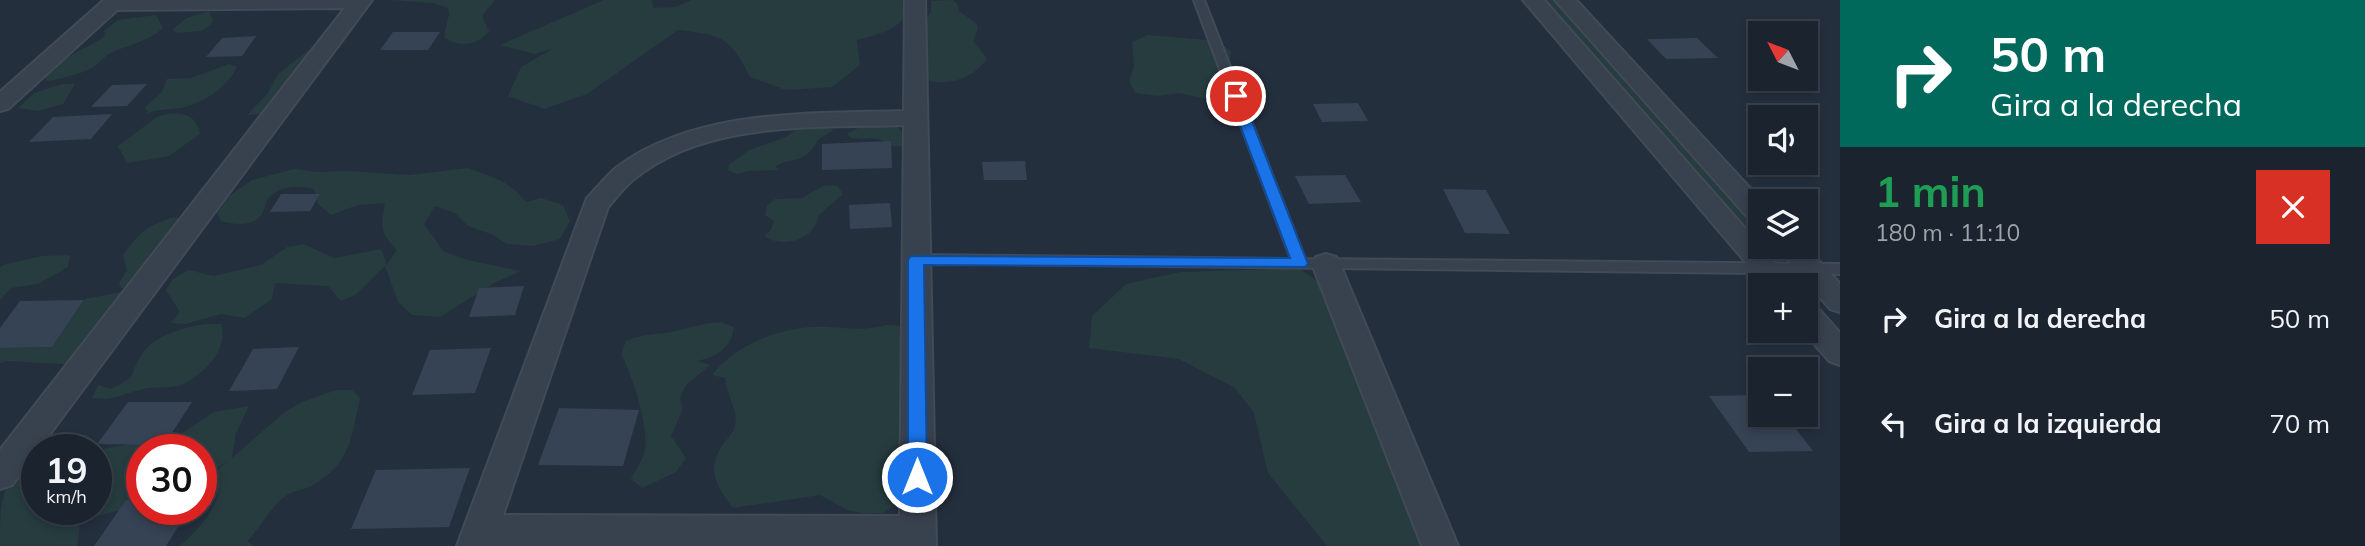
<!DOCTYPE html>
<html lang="es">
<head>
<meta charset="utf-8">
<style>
  body { margin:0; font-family:Mulish,sans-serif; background:#242b36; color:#f1f3f6; height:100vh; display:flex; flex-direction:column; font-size:26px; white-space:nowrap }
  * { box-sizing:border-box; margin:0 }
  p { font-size:23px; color:#a0a4aa }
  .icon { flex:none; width:38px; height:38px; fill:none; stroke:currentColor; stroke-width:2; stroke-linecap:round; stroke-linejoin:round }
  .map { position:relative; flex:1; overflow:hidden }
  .side { display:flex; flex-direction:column; background:#1b232e; width:525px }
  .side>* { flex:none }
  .guide { background:#00695c; color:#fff; overflow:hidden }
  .needle { width:46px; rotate:312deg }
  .controls { position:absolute; left:1748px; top:21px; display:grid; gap:14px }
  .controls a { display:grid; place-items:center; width:70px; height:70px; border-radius:0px; background:#1b232e; box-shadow:0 4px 10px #0003,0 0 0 2px #39404a; font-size:35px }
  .speed { position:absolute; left:21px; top:434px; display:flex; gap:14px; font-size:35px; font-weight:700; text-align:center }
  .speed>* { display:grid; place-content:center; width:91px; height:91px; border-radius:50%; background:#1b232e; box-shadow:0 4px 10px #0003,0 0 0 2px #39404a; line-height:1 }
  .speed small { font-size:18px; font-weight:400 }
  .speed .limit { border:10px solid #d22; background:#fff; color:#111 }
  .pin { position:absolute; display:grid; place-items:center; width:60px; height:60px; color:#fff; margin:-30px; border:4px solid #fff; border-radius:50%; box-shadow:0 2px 7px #0007 }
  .me { position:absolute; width:77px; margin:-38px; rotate:0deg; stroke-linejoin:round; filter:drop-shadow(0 0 5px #0008) }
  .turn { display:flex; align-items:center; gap:24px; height:147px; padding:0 35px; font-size:32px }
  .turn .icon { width:91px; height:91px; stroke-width:2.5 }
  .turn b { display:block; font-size:49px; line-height:60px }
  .round { display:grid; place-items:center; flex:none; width:74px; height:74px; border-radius:0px; background:#242b36 }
  .overview { display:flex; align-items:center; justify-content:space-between; height:119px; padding:0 35px }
  h1 { font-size:42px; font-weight:700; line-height:52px; color:#1e9e55 }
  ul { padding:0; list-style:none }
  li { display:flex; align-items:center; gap:21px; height:105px; padding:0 35px }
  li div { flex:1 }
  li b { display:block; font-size:26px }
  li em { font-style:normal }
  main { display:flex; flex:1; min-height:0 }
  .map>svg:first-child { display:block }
  .green { fill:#263c3f }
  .building { fill:#364354 }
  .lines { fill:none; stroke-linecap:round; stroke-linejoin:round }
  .lane-casing { stroke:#414a57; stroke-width:4 }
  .street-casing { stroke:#414a57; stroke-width:4 }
  .lane { fill:#38414e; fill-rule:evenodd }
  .street { fill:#38414e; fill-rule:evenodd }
  .route { fill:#1a73e8; stroke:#114b97; stroke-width:2 }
</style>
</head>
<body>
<main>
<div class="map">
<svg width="1840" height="546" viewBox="0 0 1840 546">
  <rect width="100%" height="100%" fill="#242f3e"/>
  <!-- green -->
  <path class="green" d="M391,0H495L482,16L489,31C477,46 458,48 444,37L449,14L448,8L433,3Z
    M604,0H652L653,8L675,7L692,0H911C907,29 881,33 857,40L860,65L832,87L786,90L750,77C730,36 721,35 678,30L587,94L544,109L508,96L521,67L552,49L534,54L500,45Z
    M953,0L958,5L959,11L977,24L978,29L973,41L987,58C976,77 950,86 930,81L920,63L929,45L921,39L919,28L931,12V1Z
    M1544,0H1553L1760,231V245Z
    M209,11L213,20L211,25L201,31L177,33L172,30L186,18Z
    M156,15L163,28C148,42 127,45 109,54C103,58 98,64 92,68C83,73 54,81 45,81C53,58 87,50 105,36L104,31L118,20Z
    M1148,35L1219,41L1231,52C1229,70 1217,81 1217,99L1224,103L1179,93L1158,96L1135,93L1129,80L1134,67L1132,42Z
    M315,45L320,50L272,109L261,114L247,115L268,93L278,74Z
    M229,64L237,67C227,87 207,101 185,107C171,110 160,108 146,114L148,112L145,107L162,92L167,79L191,78Z
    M63,84H75L63,104L38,111L18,108L34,93Z
    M171,113C189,114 196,117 200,134L169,156L127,163L118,146L157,117Z
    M889,119L909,138L904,145C892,150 888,141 877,139C867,137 859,141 849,137L848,133L868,123Z
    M820,122L833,130C829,134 822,136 818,140C813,147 811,153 802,157C793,162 784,160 775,167L780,170L749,171L737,174L728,170L729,165L749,150L786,137L798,128Z
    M467,168C490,176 511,181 526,202L541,198L563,205L570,221L560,239L533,246L507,244L491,234L468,226L455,213L435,206L424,224L444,252L468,260L521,271L494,283L440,317L412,315L398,302L385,266L355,295L341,301L328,286L275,283L272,299L245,318L221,314L185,324L171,323L180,312L166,290L173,279L189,270L213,276L261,265L287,247L304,244L334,258L381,249L387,264L397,250C379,232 381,227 385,203L358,205L331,215L318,204L314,189C299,185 278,185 268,199C265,203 265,209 262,214C253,227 235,225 221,221L217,213L229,196L252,180L294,169L318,172L347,171L410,175Z
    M825,185L838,186L843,194L819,215C815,240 783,249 764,236L771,230L774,221L765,215L767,206L775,199L802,198Z
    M174,217L188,222L127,289L121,288L119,283L127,270L123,255C140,232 146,226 174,217Z
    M70,255L68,267L38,284L11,288L0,300V268L3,265L42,256Z
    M1299,268L1348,304L1424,546H1327L1268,473L1254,413L1235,388L1179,359L1089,348L1092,316L1126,284L1180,272Z
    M137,289L70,369L63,364L8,361L0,363V348L52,347L85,299Z
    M721,322L734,327C731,348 718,356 698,361L710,365L686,385L680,398L683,409L671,436L686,458L676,472L642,488L631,479C635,470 644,459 645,449C649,426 632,375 621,354L626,341C643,333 658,335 676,331C692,327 705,323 721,322Z
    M205,324H221C230,350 201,378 178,386C166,389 152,386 140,390C122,394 110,402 92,398L98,385L111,389C140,375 128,375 142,354C155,334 184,328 205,324Z
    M886,325L902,326L905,491L896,503L883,513L865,514L848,510L820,495L733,508C716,486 706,469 723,444C727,439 734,432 735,426C739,411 726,394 725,378L712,375C737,343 785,325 826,327C847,328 865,331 886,325Z
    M336,390H352L360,398C351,439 351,462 313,485C305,490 294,490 287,495C272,505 260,527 248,541L253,546H180C197,530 211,517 218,494L210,485L217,470L227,462L201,476V450H142V504L80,521L77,546H0C0,497 0,484 37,451V509H96V450H38L48,442L86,434L103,449L181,434L214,412L249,406L236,433L232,458L286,411L302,402Z"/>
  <!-- building -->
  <path class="building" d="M393,32H440L428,50H380Z
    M256,36L242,56L206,57L222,38Z
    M1697,38L1718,58L1666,59L1647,39Z
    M147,84L127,106L91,107L112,85Z
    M1358,103L1368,121L1322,122L1313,104Z
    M112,114L91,139L29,142L53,117Z
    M891,141L892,168L822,170V144Z
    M1025,161L1027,180H984L982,162Z
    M1345,175L1361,202L1309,204L1295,176Z
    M1443,189L1486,190L1510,234L1465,233Z
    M281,194H320L310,211L270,212Z
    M890,203L892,227L850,229L849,205Z
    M524,286L515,315L469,317L479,288Z
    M84,300L52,347L0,348V328L20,301Z
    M299,347L277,389L229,391L253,349Z
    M491,348L475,393L412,395L430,350Z
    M1760,395V415H1785L1813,451L1749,452L1709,396Z
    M128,402H192L164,445L97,444Z
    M559,408L639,410L623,466L538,465Z
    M470,468L449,527L351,529L376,470Z
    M126,500H142V509H189L166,546H94Z"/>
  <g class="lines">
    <!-- lane casing -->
    <g class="lane-casing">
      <path id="lane" d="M1194,0H1204L1305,259L1840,264V274L911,263L909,260L911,257L916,255L1291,259Z"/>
    </g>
    <!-- street casing -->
    <g class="street-casing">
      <path id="street" d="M104,0H372L12,485L0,489V450L345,8L117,10L8,109L0,111V92Z
        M905,0H925L936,546H457L587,198C597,188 606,176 617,167C697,108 810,114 904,111ZM904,125L900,516L503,515L608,207C616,198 624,187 634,179C706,120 816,128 904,125Z
        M1523,0H1544L1795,285H1765Z
        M1555,0H1576L1762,201L1760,224L1751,221Z
        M1777,247H1806L1840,284V312L1830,309Z
        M1326,254L1336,257L1340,264L1458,546H1422L1312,264L1316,257Z
        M1806,303L1816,306L1840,333V365L1829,361L1803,331H1806Z"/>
    </g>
    <!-- lane -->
    <use href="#lane" class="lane"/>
    <!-- street -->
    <use href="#street" class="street"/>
  </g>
  <!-- route -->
  <path class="route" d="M1236,92L1242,96L1308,264L1305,267L924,265L927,477L924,483L917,485L910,483L908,477V260L911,256L1290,258L1229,96Z"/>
</svg>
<div class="controls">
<a><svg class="needle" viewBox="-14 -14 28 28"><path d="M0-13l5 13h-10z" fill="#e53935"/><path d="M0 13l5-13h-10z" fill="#a0a4aa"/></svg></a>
<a><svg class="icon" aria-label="sound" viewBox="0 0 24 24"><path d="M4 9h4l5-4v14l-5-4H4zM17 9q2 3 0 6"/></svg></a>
<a><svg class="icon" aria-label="layers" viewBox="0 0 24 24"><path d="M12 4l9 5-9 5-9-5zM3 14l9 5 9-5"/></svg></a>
<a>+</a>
<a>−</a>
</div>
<div class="speed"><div>19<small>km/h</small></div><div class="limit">30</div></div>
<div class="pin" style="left:1236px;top:96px;background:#d93025"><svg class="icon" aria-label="arrive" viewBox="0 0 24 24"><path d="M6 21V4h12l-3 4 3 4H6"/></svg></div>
<svg class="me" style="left:917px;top:477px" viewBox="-20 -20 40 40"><circle r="17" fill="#1a73e8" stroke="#fff" stroke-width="3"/><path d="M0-11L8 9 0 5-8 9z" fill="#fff"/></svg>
</div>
<section class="side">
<div class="guide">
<div class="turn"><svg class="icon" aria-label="right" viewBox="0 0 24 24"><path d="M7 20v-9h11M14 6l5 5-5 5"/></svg><div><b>50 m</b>Gira a la derecha</div></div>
</div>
<div class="overview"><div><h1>1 min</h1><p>180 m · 11:10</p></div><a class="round" style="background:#d93025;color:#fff"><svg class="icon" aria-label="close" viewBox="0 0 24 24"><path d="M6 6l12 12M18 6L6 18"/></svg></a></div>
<ul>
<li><svg class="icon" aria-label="right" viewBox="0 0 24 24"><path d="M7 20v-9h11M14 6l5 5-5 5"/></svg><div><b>Gira a la derecha</b></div><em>50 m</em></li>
<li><svg class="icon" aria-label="left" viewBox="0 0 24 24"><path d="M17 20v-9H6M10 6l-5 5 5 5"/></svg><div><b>Gira a la izquierda</b></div><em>70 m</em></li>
</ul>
</section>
</main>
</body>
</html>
